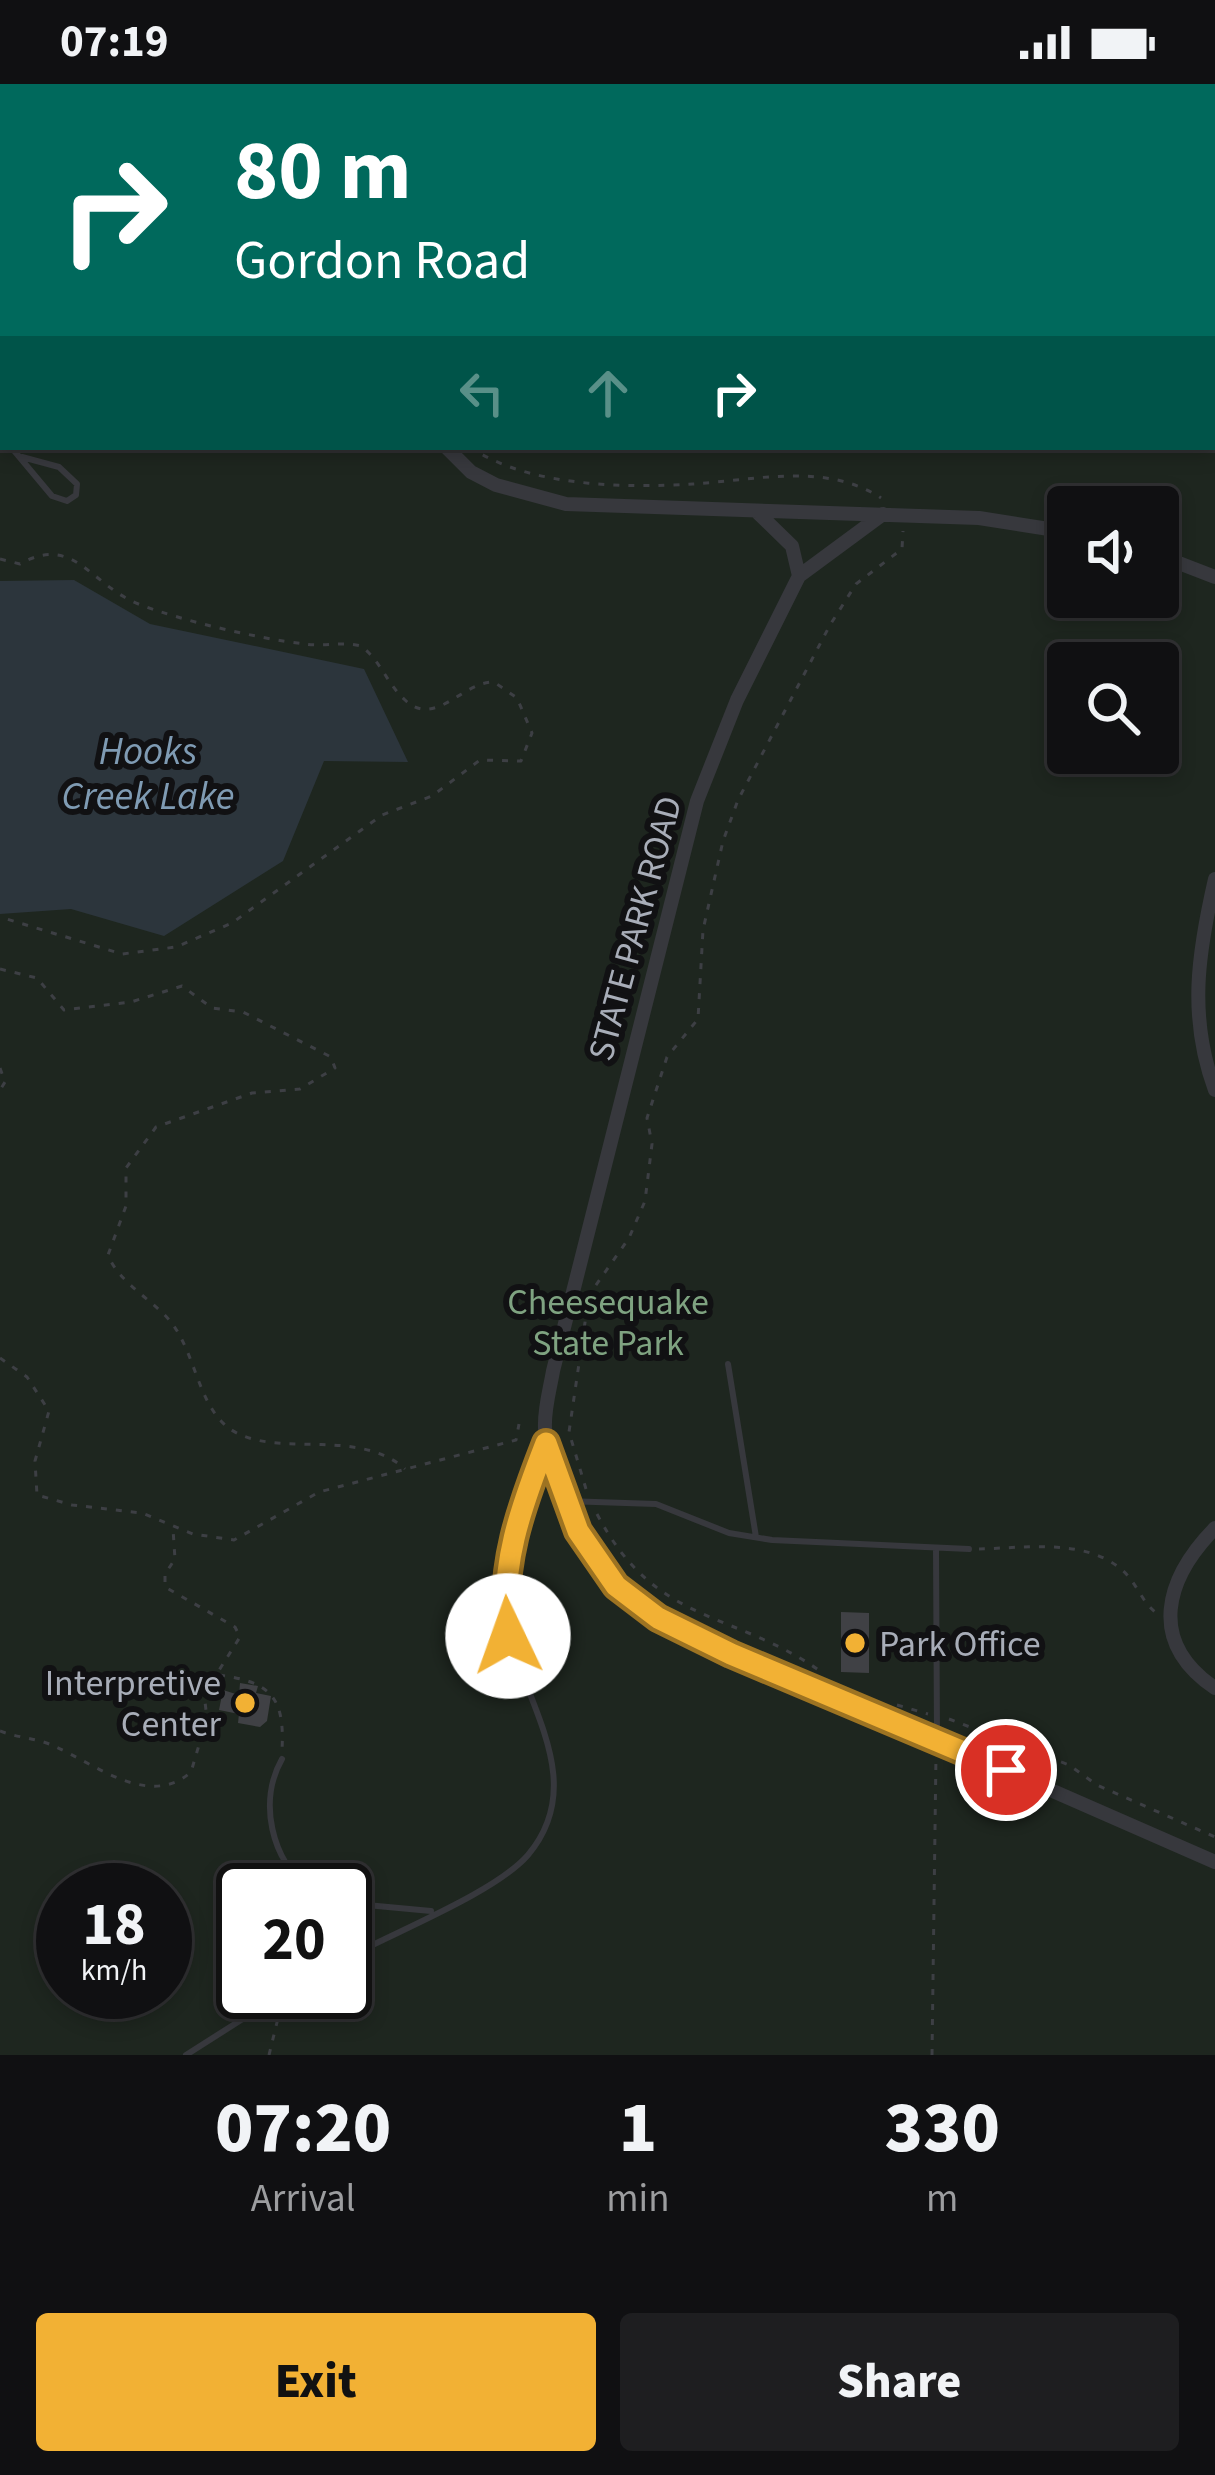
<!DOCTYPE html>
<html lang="en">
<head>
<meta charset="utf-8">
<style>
  body { margin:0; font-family:"Source Sans 3",sans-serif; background:#1e1e20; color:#f1f3f6; height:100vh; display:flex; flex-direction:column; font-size:45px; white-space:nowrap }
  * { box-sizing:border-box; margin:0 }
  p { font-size:39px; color:#9c9d9f }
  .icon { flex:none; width:66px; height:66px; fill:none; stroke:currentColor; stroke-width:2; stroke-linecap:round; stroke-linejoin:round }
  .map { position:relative; height:1971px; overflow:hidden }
  .panel { display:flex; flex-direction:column; background:#101012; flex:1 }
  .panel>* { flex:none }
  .guide { position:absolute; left:0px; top:0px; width:1215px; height:366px; box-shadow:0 6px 18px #0003,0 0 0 3px #303032; background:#00695c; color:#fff; overflow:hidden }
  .tools { position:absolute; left:1047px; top:402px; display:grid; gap:24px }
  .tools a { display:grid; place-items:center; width:132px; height:132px; border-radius:12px; background:#101012; box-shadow:0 6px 18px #0003,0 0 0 3px #303032; font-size:60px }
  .speed { position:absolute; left:36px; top:1779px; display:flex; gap:24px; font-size:60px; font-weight:700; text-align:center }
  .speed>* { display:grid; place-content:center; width:156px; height:156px; border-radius:50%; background:#101012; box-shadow:0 6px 18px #0003,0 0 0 3px #303032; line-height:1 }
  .speed small { font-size:30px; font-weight:400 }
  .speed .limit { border:6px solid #111; border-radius:18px; background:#fff; color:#111 }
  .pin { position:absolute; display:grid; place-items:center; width:102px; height:102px; color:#fff; margin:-51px; border:6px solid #fff; border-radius:50%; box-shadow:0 3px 12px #0007 }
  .me { position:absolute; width:132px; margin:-66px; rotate:357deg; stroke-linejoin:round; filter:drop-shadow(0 0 9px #0008) }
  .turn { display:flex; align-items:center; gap:42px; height:252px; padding:0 36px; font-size:54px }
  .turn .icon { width:156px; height:156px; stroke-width:2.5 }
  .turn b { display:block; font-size:84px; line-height:102px }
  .lanes { display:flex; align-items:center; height:114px; padding:0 36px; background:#0003; justify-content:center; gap:60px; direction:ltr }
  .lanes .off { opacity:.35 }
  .eta { display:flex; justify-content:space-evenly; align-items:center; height:204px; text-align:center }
  .eta b { font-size:72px; font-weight:800; line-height:84px }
  .button { display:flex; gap:24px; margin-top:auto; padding:24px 36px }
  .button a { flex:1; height:138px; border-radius:12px; background:#f2b134; color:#111; font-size:48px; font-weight:800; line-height:138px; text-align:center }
  .button a+a { background:#1e1e20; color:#f1f3f6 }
  .status { display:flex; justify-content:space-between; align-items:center; height:84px; padding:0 60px; background:#101012; direction:ltr }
  .status svg { height:33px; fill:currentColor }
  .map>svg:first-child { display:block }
  .green { fill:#1e261f; fill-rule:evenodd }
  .water { fill:#2c353c }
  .building { fill:#404145 }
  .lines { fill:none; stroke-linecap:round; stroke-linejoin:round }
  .path { stroke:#3d3f44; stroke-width:3; stroke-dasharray:6 9; stroke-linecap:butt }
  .lane { stroke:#37383d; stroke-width:6 }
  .street { stroke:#37383d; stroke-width:14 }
  .highway { stroke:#63666e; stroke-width:24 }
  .route-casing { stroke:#9d7322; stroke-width:30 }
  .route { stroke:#f2b134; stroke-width:21 }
  .poi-dot { fill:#f2b134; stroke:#111113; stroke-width:4.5 }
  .labels { text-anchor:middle; stroke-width:12; stroke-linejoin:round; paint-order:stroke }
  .street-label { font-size:36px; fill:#a8adb8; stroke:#111113 }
  .park-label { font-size:36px; fill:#7fa381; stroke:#111113 }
  .poi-label { font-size:36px; fill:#a8adb8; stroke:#111113; text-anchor:start }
  .water-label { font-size:39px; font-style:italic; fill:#7f9bb3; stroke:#111113 }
</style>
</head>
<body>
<div class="status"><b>07:19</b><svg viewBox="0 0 49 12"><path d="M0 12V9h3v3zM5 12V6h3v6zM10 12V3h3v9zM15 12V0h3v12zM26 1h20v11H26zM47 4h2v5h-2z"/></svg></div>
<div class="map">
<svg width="1215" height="1971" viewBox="0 0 1215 1971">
  <rect width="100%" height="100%" fill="#161618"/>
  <!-- green -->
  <path class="green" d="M0,0L560,3H3V363H1212L1215,295V1971H0ZM1068,423H1158V513H1068ZM1068,579H1158V669H1068ZM63,1806H165V1908H63ZM243,1806H345V1908H243Z"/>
  <!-- water -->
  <path class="water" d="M74,496L150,540L364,585L408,678L324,677L283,777L164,852L71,825L0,830V497Z"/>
  <!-- building -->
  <path class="building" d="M841,1528L869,1529V1589L841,1588Z
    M240,1599L258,1602L256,1609L271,1612L267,1637L260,1643L238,1639L239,1630L219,1626L223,1606L239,1611Z"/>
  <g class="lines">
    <!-- path -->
    <path class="path" d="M0,54H3
      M470,363C528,403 625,404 693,400C755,396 827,378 881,414
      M0,475L20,480C75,449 90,502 141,521C183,537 260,555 305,560C324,563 342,557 361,562C381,577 387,600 405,616C435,645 463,597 494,598L517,614L532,649L521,677L480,676L432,712L382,731L232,839L176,863L122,870L0,833
      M0,885L37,894L64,926L131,918L182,902L212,924L243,928L331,973L335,984L300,1005L252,1009L156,1043L126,1084V1122L108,1171C119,1199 152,1215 171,1238C194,1268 197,1311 221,1337C261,1381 354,1339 405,1385
      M0,984L5,998L0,1006
      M0,1274L27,1293L49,1327L35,1377L37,1411L72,1421L142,1429L193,1450L234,1456L319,1408L516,1356L519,1340
      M586,1405L569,1348L589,1211L629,1154L645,1117L652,1060L647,1034L667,973L698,935L703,846L723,757L738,716L830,541L856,500L902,465L903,447
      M597,1430C656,1543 733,1525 823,1589
      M979,1465C1023,1464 1084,1454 1121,1485C1137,1498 1142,1520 1158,1530
      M219,1591C270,1598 285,1612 282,1666
      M897,1621L928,1630
      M949,1635L1069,1681L1097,1701L1215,1753
      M0,1647C18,1654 37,1654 54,1662C95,1680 149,1725 191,1688L207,1634L204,1610L240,1553L235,1543L165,1503V1490L175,1475L173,1445
      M269,1971L280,1926
      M932,1971L936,1670"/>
    <!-- lane -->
    <path class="lane" d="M0,350L3,354
      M11,363L52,412L67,417L76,411L77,400L59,383L22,373
      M728,1280L756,1453
      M565,1417L656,1420L729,1449L772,1456L969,1465
      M936,1464L937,1653
      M282,1675C258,1717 271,1776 310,1806
      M345,1819L431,1827
      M345,1875C392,1849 495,1809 528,1771C596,1690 509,1603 504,1519C500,1468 524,1416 542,1369
      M186,1971L285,1908"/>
    <!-- street -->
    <path class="street" d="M0,93L3,94
      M0,141L3,142
      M446,363L471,388L496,401L566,420L979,434L1068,448
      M757,428L792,462L799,492
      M883,430L799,492L737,616L697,717L553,1287C550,1305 544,1325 545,1344C545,1417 604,1492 658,1534L1215,1778
      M1158,471L1215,493
      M1215,795C1198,869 1188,933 1215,1006
      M1215,1444C1166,1494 1146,1557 1215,1604"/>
    <!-- highway -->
    <path class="highway" d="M624,0L632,3
      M744,0L750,3
      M1023,0L1030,3
      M1137,0L1144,3
      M188,3L189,0
      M1212,35L1215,36
      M1212,82L1215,83
      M1212,211L1215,212
      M1212,258L1215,260"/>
  </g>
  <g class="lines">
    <!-- route casing -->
    <g class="route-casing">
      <path id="route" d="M508,1552C499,1483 521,1423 546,1359L578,1447L616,1502L658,1534L731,1570L1006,1686"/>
    </g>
    <!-- route -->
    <use href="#route" class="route"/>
  </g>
  <!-- markers -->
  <g class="poi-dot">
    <circle cx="855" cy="1559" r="12"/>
    <circle cx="245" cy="1619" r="12"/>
  </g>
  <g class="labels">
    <!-- street labels -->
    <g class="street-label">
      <text transform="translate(634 844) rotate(-75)" y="13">STATE PARK ROAD</text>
    </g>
    <!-- park labels -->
    <g class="park-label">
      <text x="608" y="1230">Cheesequake<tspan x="608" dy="41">State Park</tspan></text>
    </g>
    <!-- poi labels -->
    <g class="poi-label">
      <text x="879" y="1572">Park Office</text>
      <text x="221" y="1611" text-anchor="end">Interpretive<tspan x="221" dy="41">Center</tspan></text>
    </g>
    <!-- water labels -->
    <g class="water-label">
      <text x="148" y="680">Hooks<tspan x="148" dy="45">Creek Lake</tspan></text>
    </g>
  </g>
</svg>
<div class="tools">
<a><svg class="icon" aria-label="sound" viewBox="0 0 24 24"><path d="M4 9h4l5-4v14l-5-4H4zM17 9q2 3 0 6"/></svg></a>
<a><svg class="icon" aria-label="search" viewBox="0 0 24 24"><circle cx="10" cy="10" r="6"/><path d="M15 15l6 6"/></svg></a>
</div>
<div class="speed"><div>18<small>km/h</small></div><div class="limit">20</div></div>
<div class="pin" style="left:1006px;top:1686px;background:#d93025"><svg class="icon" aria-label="arrive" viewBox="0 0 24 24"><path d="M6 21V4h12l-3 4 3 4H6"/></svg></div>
<svg class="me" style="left:508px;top:1552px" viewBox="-20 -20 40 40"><circle r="19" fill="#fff"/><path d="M0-13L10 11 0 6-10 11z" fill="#f2b134"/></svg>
<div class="guide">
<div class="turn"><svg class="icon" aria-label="right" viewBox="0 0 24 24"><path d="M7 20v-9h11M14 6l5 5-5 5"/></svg><div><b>80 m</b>Gordon Road</div></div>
<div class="lanes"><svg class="icon off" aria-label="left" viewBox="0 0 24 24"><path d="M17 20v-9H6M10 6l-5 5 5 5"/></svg><svg class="icon off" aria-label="ahead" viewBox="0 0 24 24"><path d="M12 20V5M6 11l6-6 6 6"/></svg><svg class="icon" aria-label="right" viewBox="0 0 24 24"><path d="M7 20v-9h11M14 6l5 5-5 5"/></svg></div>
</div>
</div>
<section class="panel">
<div class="eta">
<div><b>07:20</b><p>Arrival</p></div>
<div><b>1</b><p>min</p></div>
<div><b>330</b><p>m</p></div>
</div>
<div class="button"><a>Exit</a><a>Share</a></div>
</section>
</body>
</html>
